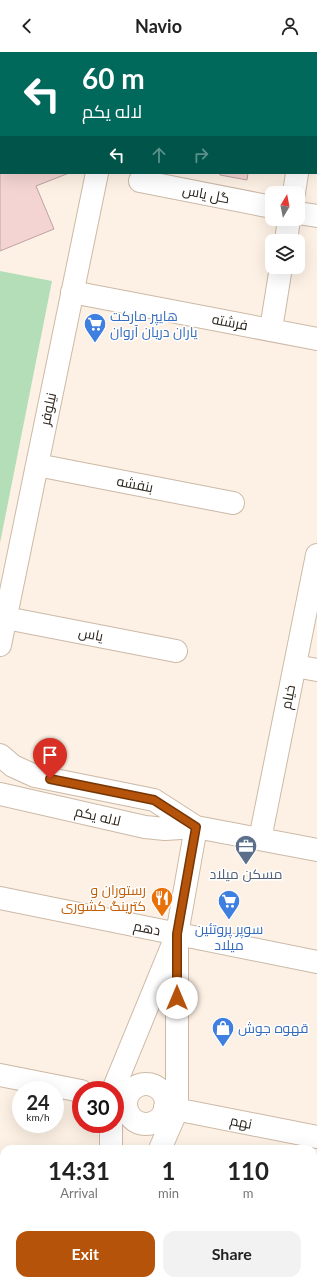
<!DOCTYPE html>
<html lang="en">
<head>
<meta charset="utf-8">
<style>
  body { margin:0; font-family:Lato,Cairo,sans-serif; background:#f2f2f2; color:#222; height:100vh; display:flex; flex-direction:column; font-size:15px; white-space:nowrap }
  * { box-sizing:border-box; margin:0 }
  p { font-size:13px; color:#767676 }
  .icon { flex:none; width:22px; height:22px; fill:none; stroke:currentColor; stroke-width:2; stroke-linecap:round; stroke-linejoin:round }
  .map { position:relative; flex:1; overflow:hidden }
  .panel { position:absolute; left:0px; top:1093px; width:317px; height:140px; display:flex; flex-direction:column; background:#fff; border-radius:12px 12px 0 0; box-shadow:0 4px 16px #0002 }
  .panel>* { flex:none }
  .guide { position:absolute; left:0px; top:0px; width:317px; height:122px; box-shadow:0 4px 16px #0002; background:#00695c; color:#fff; overflow:hidden }
  .needle { width:26px; rotate:10deg }
  .fabs { position:absolute; left:265px; top:134px; display:grid; gap:8px }
  .fabs a { display:grid; place-items:center; width:40px; height:40px; border-radius:8px; background:#fff; box-shadow:0 4px 16px #0002; font-size:20px }
  .speed { position:absolute; left:12px; top:1029px; display:flex; gap:8px; font-size:20px; font-weight:700; text-align:center }
  .speed>* { display:grid; place-content:center; width:52px; height:52px; border-radius:50%; background:#fff; box-shadow:0 4px 16px #0002; line-height:1 }
  .speed small { font-size:10px; font-weight:400 }
  .speed .limit { border:6px solid #d22; background:#fff; color:#111 }
  .pin { position:absolute; display:grid; place-items:center; width:34px; height:34px; color:#fff; margin:-41px -17px; border-radius:50% 50% 50% 0; rotate:-45deg; box-shadow:0 0 4px #0007 }
  .pin .icon { rotate:45deg }
  .me { position:absolute; width:44px; margin:-22px; rotate:0deg; stroke-linejoin:round; filter:drop-shadow(0 0 3px #0008) }
  .turn { display:flex; align-items:center; gap:14px; height:84px; padding:0 16px; font-size:18px }
  .turn .icon { width:52px; height:52px; stroke-width:2.5 }
  .turn b { display:block; font-size:28px; line-height:34px }
  .lanes { display:flex; align-items:center; height:38px; padding:0 16px; background:#0003; justify-content:center; gap:20px; direction:ltr }
  .lanes .off { opacity:.35 }
  .eta { display:flex; justify-content:space-evenly; align-items:center; height:68px; text-align:center }
  .eta b { font-size:24px; font-weight:700; line-height:28px }
  .action { display:flex; gap:8px; margin-top:auto; padding:8px 16px }
  .action a { flex:1; height:46px; border-radius:12px; background:#b45309; color:#fff; font-size:16px; font-weight:700; line-height:46px; text-align:center }
  .action a+a { background:#f2f2f2; color:#222 }
  header { display:flex; justify-content:space-between; align-items:center; height:52px; padding:0 16px; background:#fff; font-size:18px; font-weight:700 }
  .map>svg:first-child { display:block }
  .green { fill:#b3deb8 }
  .building { fill:#f3d4d2; stroke:#bfa2a0 }
  .lines { fill:none; stroke-linecap:round; stroke-linejoin:round }
  .minor-casing { stroke:#ccb9a6; stroke-width:24 }
  .minor { stroke:#fff; stroke-width:22 }
  .route-casing { stroke:#753606; stroke-width:10 }
  .route { stroke:#b45309; stroke-width:7 }
  .labels { text-anchor:middle; stroke-width:3; stroke-linejoin:round; paint-order:stroke }
  .street-label { font-size:14px; fill:#2b241c; stroke:#fff }
  .shop-label { font-size:14px; fill:#366cbe; stroke:#fff; text-anchor:start }
  .service-label { font-size:14px; fill:#4e5e75; stroke:#fff }
  .food-label { font-size:14px; fill:#c56008; stroke:#fff; text-anchor:end }
</style>
</head>
<body>
<header><svg class="icon" aria-label="back" viewBox="0 0 24 24"><path d="M15 5l-7 7 7 7"/></svg>Navio<svg class="icon" aria-label="person" viewBox="0 0 24 24"><circle cx="12" cy="8" r="4"/><path d="M4 21q1-7 8-7t8 7"/></svg></header>
<div class="map">
<svg width="317" height="1233" viewBox="0 0 317 1233">
  <rect width="100%" height="100%" fill="#fdf1e5"/>
  <!-- green -->
  <path class="green" d="M0,219L52,229L0,491Z"/>
  <!-- building -->
  <path class="building" d="M0,0L61,1H1V121H69L36,134L54,177L0,199Z
    M220,121H248L247,128L220,123Z"/>
  <g class="lines">
    <!-- minor casing -->
    <g class="minor-casing">
      <path id="minor" d="M121,1L122,0
        M316,10L317,4
        M140,129L272,155
        M294,141L297,121
        M298,161L317,164
        M286,189L289,167
        M72,240L317,287
        M271,277L281,215
        M37,413L233,451
        M6,566L176,599
        M0,593L97,121
        M295,614L317,618
        M0,703L13,714L35,724L154,748L196,775
        M0,742L145,775L165,777L196,775L317,798
        M260,787L317,503
        M0,846L317,910
        M0,1023L81,1039
        M126 1052a20 20 0 1 1 40 0a20 20 0 1 1-40 0Z
        M113,1038L173,892
        M165,1055L317,1085
        M111,1072V1097
        M160,1097L177,1058V882L196,775
        M0,1185L4,1186
        M217,1229L237,1233
        M109,1233V1229"/>
    </g>
    <!-- minor -->
    <use href="#minor" class="minor"/>
  </g>
  <g class="lines">
    <!-- route casing -->
    <g class="route-casing">
      <path id="route" d="M50,727L154,748L196,775L177,882V946"/>
    </g>
    <!-- route -->
    <use href="#route" class="route"/>
  </g>
  <!-- icons -->
  <defs>
    <g id="supermarket-pin" transform="scale(1.15)"><path d="M0 17L-7.5 6A9.5 9.5 0 1 1 7.5 6Z" fill="#3f7fe0" stroke="#fff"/><path d="M-6-5.5h2.5l.6 2H6L4.5 2H-2.5L-4.4-4H-6ZM-1.5 3.2a1.3 1.3 0 1 0 .1 0ZM3 3.2a1.3 1.3 0 1 0 .1 0Z" fill="#fff"/></g>
    <g id="office-pin" transform="scale(1.15)"><path d="M0 17L-7.5 6A9.5 9.5 0 1 1 7.5 6Z" fill="#5c6f8a" stroke="#fff"/><path d="M-6-3h4V-5.5h4V-3h4V5H-6ZM-1-4.5V-3h2v-1.5ZM-6 0V1H6V0Z" fill="#fff"/></g>
    <g id="restaurant-pin" transform="scale(1.15)"><path d="M0 17L-7.5 6A9.5 9.5 0 1 1 7.5 6Z" fill="#e8710a" stroke="#fff"/><path d="M-5-6h1v4h1v-4h1v4h1v-4h1v5L-1.5 .5V6h-2V.5L-5-1ZM5-6V6H3V1.5H1.5Q1.5-4 5-6Z" fill="#fff"/></g>
    <g id="shop-pin" transform="scale(1.15)"><path d="M0 17L-7.5 6A9.5 9.5 0 1 1 7.5 6Z" fill="#3f7fe0" stroke="#fff"/><path d="M-5-2.5h2.3a2.7 3.5 0 0 1 5.4 0H5L5.5 6h-11ZM-1.5-2.5h3a1.5 2.3 0 0 0-3 0Z" fill="#fff"/></g>
  </defs>
  <g fill-rule="evenodd">
    <use href="#supermarket-pin" x="95" y="272"/>
    <use href="#office-pin" x="246" y="794"/>
    <use href="#restaurant-pin" x="162" y="846"/>
    <use href="#supermarket-pin" x="229" y="849"/>
    <use href="#shop-pin" x="223" y="976"/>
  </g>
  <g class="labels">
    <!-- street labels -->
    <g class="street-label">
      <text transform="translate(206 142) rotate(11)" y="5">گل یاس</text>
      <text transform="translate(230 270) rotate(11)" y="5">فرشته</text>
      <text transform="translate(48 357) rotate(-78)" y="5">نیلوفر</text>
      <text transform="translate(135 432) rotate(11)" y="5">بنفشه</text>
      <text transform="translate(91 582) rotate(11)" y="5">یاس</text>
      <text transform="translate(288 645) rotate(-79)" y="5">خیام</text>
      <text transform="translate(98 764) rotate(13)" y="5">لاله یکم</text>
      <text transform="translate(147 876) rotate(11)" y="5">دهم</text>
      <text transform="translate(241 1070) rotate(11)" y="5">نهم</text>
    </g>
    <!-- shop labels -->
    <g class="shop-label">
      <text x="110" y="269">هایپر مارکت<tspan x="110" dy="16">یاران دریان آروان</tspan></text>
      <text x="229" y="882" text-anchor="middle">سوپر پروتئین<tspan x="229" dy="16">میلاد</tspan></text>
      <text x="238" y="981">قهوه جوش</text>
    </g>
    <!-- service labels -->
    <g class="service-label">
      <text x="246" y="827">مسکن میلاد</text>
    </g>
    <!-- food labels -->
    <g class="food-label">
      <text x="146" y="843">رستوران و<tspan x="146" dy="16">کترینگ کشوری</tspan></text>
    </g>
  </g>
</svg>
<div class="fabs">
<a><svg class="needle" viewBox="-14 -14 28 28"><path d="M0-13l5 13h-10z" fill="#e53935"/><path d="M0 13l5-13h-10z" fill="#767676"/></svg></a>
<a><svg class="icon" aria-label="layers" viewBox="0 0 24 24"><path d="M12 4l9 5-9 5-9-5zM3 14l9 5 9-5"/></svg></a>
</div>
<div class="speed"><div>24<small>km/h</small></div><div class="limit">30</div></div>
<div class="pin" style="left:50px;top:727px;background:#d93025"><svg class="icon" aria-label="arrive" viewBox="0 0 24 24"><path d="M6 21V4h12l-3 4 3 4H6"/></svg></div>
<svg class="me" style="left:177px;top:946px" viewBox="-20 -20 40 40"><circle r="19" fill="#fff"/><path d="M0-13L10 11 0 6-10 11z" fill="#b45309"/></svg>
<div class="guide">
<div class="turn"><svg class="icon" aria-label="left" viewBox="0 0 24 24"><path d="M17 20v-9H6M10 6l-5 5 5 5"/></svg><div><b>60 m</b>لاله یکم</div></div>
<div class="lanes"><svg class="icon" aria-label="left" viewBox="0 0 24 24"><path d="M17 20v-9H6M10 6l-5 5 5 5"/></svg><svg class="icon off" aria-label="ahead" viewBox="0 0 24 24"><path d="M12 20V5M6 11l6-6 6 6"/></svg><svg class="icon off" aria-label="right" viewBox="0 0 24 24"><path d="M7 20v-9h11M14 6l5 5-5 5"/></svg></div>
</div>
<section class="panel">
<div class="eta">
<div><b>14:31</b><p>Arrival</p></div>
<div><b>1</b><p>min</p></div>
<div><b>110</b><p>m</p></div>
</div>
<div class="action"><a>Exit</a><a>Share</a></div>
</section>
</div>
</body>
</html>
